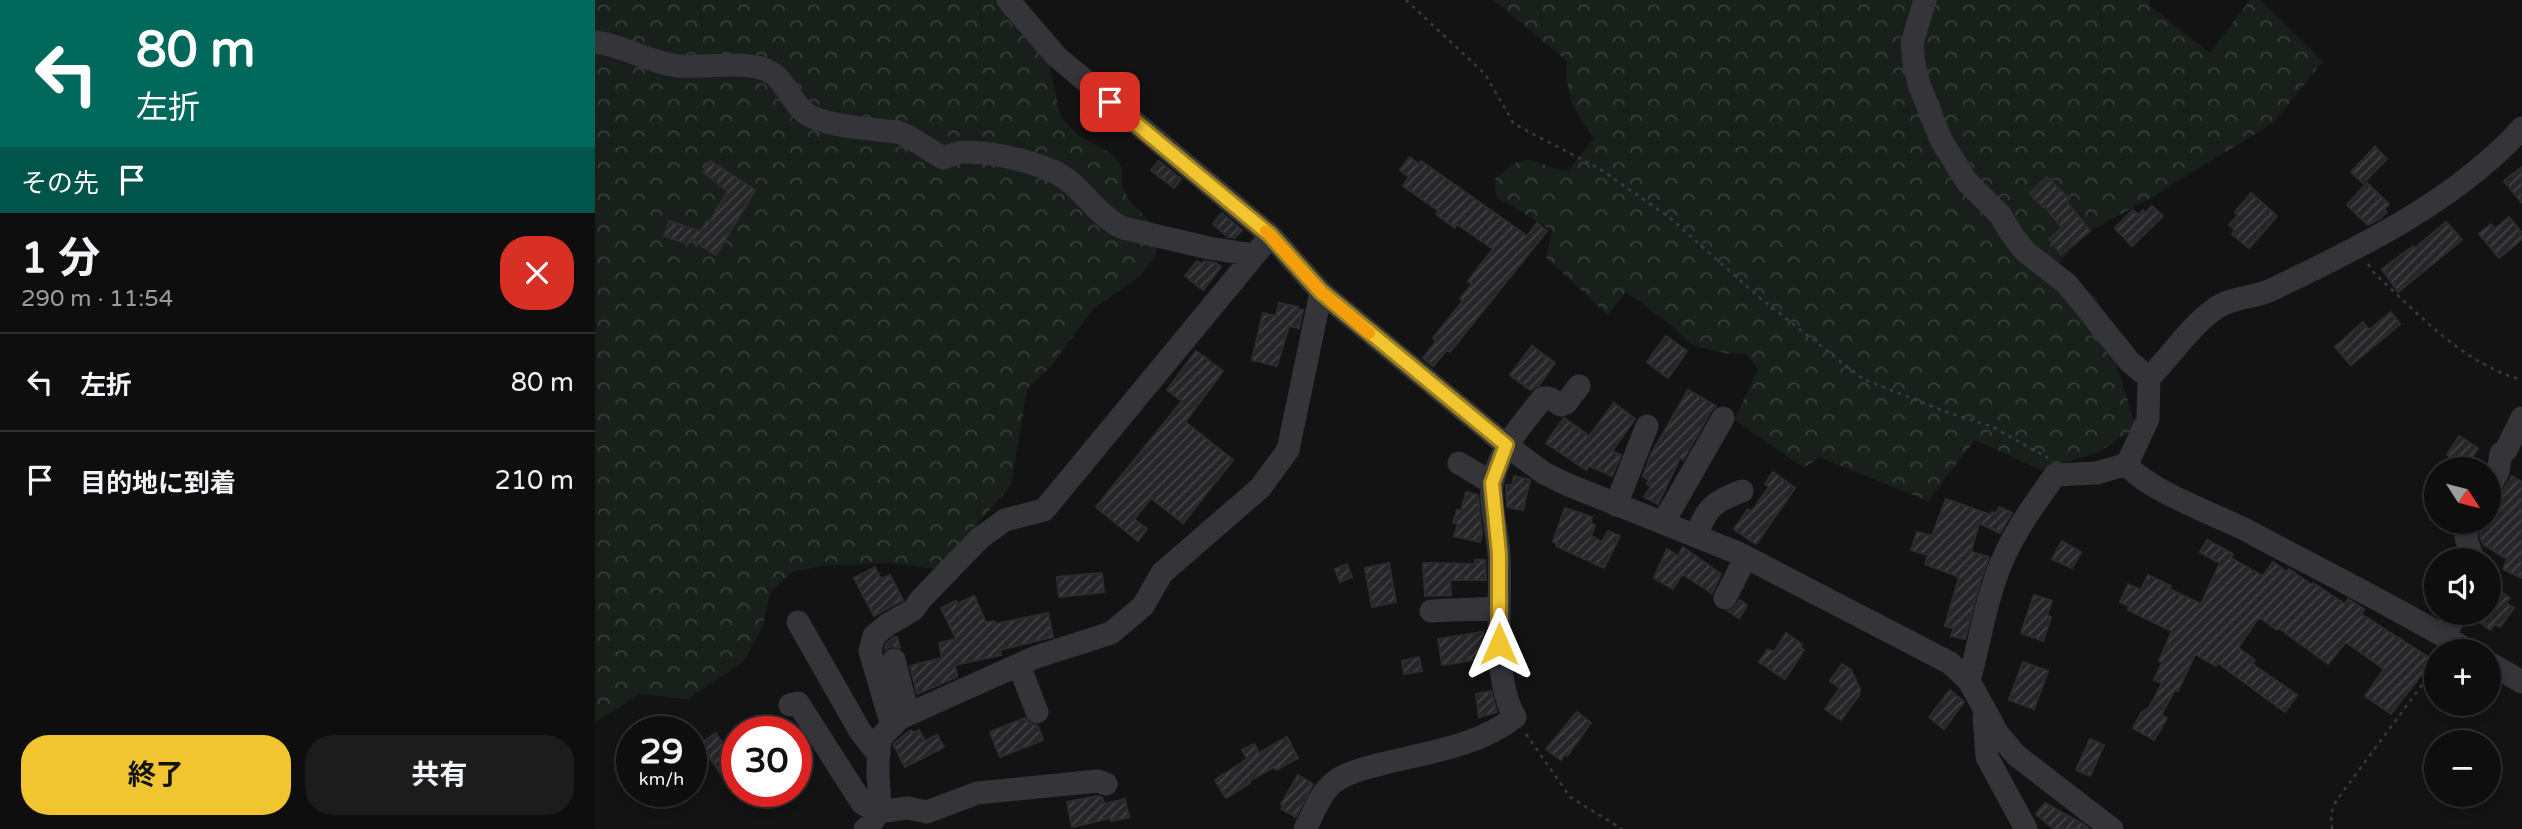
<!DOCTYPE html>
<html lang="ja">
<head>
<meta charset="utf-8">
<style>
  body { margin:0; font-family:"Varela Round","Noto Sans JP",sans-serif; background:#1c1c1d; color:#f1f3f6; height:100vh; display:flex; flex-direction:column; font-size:26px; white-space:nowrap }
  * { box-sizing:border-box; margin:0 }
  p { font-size:23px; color:#9b9c9e }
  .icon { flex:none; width:38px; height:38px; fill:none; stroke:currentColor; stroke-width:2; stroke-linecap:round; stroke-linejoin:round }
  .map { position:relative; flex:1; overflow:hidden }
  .drawer { display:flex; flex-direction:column; background:#0e0e0f; width:595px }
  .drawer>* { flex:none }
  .hud { background:#00695c; color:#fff; overflow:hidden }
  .needle { width:46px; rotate:126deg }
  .fabs { position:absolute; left:1829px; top:457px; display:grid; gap:14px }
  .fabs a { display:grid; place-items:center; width:77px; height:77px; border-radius:50%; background:#0e0e0f; box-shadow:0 4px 10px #0003,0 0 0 2px #2e2e2f; font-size:35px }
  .speed { position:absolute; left:21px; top:716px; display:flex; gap:14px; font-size:35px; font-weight:700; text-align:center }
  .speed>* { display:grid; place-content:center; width:91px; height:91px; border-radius:50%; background:#0e0e0f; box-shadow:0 4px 10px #0003,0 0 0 2px #2e2e2f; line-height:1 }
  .speed small { font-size:18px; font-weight:400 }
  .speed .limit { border:10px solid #d22; background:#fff; color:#111 }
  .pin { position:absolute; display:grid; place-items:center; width:60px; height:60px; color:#fff; margin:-30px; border-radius:14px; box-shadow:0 4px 10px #0006 }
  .me { position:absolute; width:77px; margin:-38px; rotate:0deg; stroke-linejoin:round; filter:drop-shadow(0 0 5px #0008) }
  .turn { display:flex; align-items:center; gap:24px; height:147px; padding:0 21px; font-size:32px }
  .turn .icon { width:91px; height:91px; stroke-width:2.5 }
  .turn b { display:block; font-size:49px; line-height:60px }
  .then { display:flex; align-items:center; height:66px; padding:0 21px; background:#0003; gap:14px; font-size:26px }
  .round { display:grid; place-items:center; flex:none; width:74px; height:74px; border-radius:28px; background:#1c1c1d }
  .head { display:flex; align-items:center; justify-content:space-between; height:119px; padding:0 21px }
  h1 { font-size:42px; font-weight:700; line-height:52px }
  .action { display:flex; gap:14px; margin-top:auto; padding:14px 21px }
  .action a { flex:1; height:80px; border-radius:28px; background:#f0c52f; color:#111; font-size:28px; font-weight:700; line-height:80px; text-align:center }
  .action a+a { background:#1c1c1d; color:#f1f3f6 }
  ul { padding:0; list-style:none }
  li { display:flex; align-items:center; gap:21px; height:98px; padding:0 21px; border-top:2px solid #2e2e2f }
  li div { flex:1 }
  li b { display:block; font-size:26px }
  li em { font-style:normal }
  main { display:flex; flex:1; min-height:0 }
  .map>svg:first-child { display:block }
  .forest { fill:url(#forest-crowns) }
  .building { fill:url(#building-hatch); stroke:#2d2d30; stroke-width:2 }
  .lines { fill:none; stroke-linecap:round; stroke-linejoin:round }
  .path { stroke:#3a3b40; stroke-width:2.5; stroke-dasharray:3.5 5; stroke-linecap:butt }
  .minor { stroke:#343439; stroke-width:23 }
  .route-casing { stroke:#9c801f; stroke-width:18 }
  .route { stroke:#f0c52f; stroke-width:12 }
  .slow { stroke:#f59e0b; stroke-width:12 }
</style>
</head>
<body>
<main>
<section class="drawer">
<div class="hud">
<div class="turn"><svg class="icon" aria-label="left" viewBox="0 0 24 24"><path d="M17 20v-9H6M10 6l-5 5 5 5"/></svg><div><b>80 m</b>左折</div></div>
<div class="then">その先<svg class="icon" aria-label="arrive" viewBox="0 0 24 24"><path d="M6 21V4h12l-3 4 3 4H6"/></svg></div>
</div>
<div class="head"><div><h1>1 分</h1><p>290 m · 11:54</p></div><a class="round" style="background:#d93025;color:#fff"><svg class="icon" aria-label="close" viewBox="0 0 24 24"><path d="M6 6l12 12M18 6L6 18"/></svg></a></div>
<ul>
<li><svg class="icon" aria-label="left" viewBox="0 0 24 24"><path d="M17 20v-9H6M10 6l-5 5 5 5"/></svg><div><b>左折</b></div><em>80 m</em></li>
<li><svg class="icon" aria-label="arrive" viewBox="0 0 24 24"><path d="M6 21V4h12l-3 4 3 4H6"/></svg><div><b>目的地に到着</b></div><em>210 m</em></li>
</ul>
<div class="action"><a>終了</a><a>共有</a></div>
</section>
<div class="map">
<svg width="1927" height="829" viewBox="0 0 1927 829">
  <defs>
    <pattern id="forest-crowns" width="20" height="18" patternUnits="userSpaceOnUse" patternTransform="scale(1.75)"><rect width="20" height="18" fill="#191f1b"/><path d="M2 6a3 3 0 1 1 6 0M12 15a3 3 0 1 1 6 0" fill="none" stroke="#373d3a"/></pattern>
    <pattern id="building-hatch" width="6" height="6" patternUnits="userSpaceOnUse" patternTransform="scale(1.75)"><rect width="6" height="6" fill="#262628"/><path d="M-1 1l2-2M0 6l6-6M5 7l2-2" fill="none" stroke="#424345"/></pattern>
  </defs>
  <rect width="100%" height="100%" fill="#131314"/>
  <!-- forest -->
  <path class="forest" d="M0,0H404L443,46L455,66L465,116L483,135L517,154L527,167V184L533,199L565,232L560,258L545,276L498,309L457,365L432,389L416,485L343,569L292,563L227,566L197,572L175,593L168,626L148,662L93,699L45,694L0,722Z
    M898,0H1554L1555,6L1615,53L1655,0H1665L1728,61L1678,123L1557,197L1492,233L1457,270L1501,297L1541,428L1502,453L1446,470L1380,440L1333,501L1224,457L1209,468L1139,420L1163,369L1150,353L1135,354L1106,348L1093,342L1076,325L1031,292L1013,315L951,258L957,230L901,197L900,179C907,174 916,164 924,162C943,155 956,173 974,170L999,139C979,108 970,99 972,61Z"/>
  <!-- building -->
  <path class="building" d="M1780,147L1792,159L1768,183L1756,172Z
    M815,157L823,164L826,161L932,236L942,223L952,231L855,352L852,350L838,366L828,358L841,341L838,338L868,301L865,299L877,284L873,281L898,249L862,224L860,228L841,214L844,211L808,186L814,177L805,170Z
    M116,161L160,190L121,255L95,238L93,244L69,236L74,221L105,231L112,221L114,222L133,191L108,172Z
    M564,161L586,179L579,188L556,170Z
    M1927,167V203L1909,181Z
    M1452,177L1474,199L1472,202L1495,231L1466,254L1454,239L1467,228L1449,205L1448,207L1435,193Z
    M1772,183L1794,204L1789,209L1792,212L1786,218L1773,225L1752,205Z
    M1656,193L1682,216L1654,248L1637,234L1640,230L1634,225L1643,215L1640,212Z
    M1557,206L1568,216L1537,246L1520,228L1538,210L1543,215L1548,210L1550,213Z
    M627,213L647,230L640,238L633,237L618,224Z
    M1914,217L1927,233V239L1904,258L1884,234L1896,224L1900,229Z
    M1851,222L1867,240L1803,292L1787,269L1818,246L1820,248Z
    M602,261L606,264L609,261L621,263L626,267L608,290L590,276Z
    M684,303L703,307L702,309L708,310L704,328L694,326L682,366L657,360L668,313L681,316Z
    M1796,312L1805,324L1756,365L1740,347L1768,322L1774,330Z
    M1071,336L1092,351L1073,378L1052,362Z
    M937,346L960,363L944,385L935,390L915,375Z
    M601,351L628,371L590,422L638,460L588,523L556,498L539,519L552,529L543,541L501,507L587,401L572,390Z
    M1093,390L1121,406L1116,411L1088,460L1085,458L1063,504L1049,497L1056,486L1052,484L1054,480L1048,476L1056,454Z
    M1019,403L1040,419L1017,451L1026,455L1017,476L994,466L991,470L951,443L969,418L994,436Z
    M1864,436L1883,448L1870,469H1847L1855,457L1852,455Z
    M1178,472L1200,488L1161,544L1139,529L1153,509L1156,512L1174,487L1170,484Z
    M919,476L935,480L928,510L912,507L911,485L917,486Z
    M1917,476L1927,482V578L1908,569L1912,559L1888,544L1885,537L1888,522H1894V502L1899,505Z
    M871,492L883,495L887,534L885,542L859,536L863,524L858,523L862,510L866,511Z
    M1351,499L1396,515L1397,512L1401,513L1404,507L1417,513L1405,533L1384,523L1376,552L1394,557L1384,585L1370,639L1356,636L1359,628L1350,626L1364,577L1330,564L1333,555L1316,550L1322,532L1337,536Z
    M970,508L997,517L995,523L1000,525L996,536L1007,542L1013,531L1025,536L1009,568L961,546L962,543L958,542Z
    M1612,540L1638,554L1636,558L1668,576L1678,562L1692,572L1694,569L1717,585L1718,583L1750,604L1753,599L1758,602L1769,609L1766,614L1838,660L1796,714L1770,696L1789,669L1751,642L1733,664L1684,628L1682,630L1664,617L1643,648L1660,660L1657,664L1702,695L1690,712L1623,663L1621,666L1600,654L1583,691L1580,690L1566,715L1572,718L1559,740L1538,728L1546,713L1554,708L1567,683L1559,680L1567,663L1564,661L1577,631L1533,610L1534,606L1525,602L1533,584L1546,590L1553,575L1576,586L1574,589L1606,604L1625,563L1605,552Z
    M1467,541L1486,552L1477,568L1457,559Z
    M1088,547L1126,574L1117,593L1087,574L1078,589L1059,578L1072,549L1083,556Z
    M880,560H890L891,580H855L856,595L830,596L828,563L880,564Z
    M794,563L801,602L777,607L770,568Z
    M752,564L757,577L745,582L740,569Z
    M280,567L286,579L295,575L308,600L279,616L259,578Z
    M507,573L509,592L464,597L462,577Z
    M1901,588L1915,598L1911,603L1919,608L1905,627L1900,624L1895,630L1876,616L1877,612H1894V599Z
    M1439,595L1457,601L1452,615L1456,617L1448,641L1426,633Z
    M379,596L391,623L399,621L400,624L453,613L458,637L405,650L406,655L360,665L362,677L322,694L315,666L347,658L344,643L361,639L346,608L361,601L362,604Z
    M1145,600L1152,605L1144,618L1133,611L1138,609Z
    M888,632L891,658L847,665L843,639Z
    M1191,633L1207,644L1205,647L1209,650L1190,679L1164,662L1173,649L1179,652Z
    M299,637H302L305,648L296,646L290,650L291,644Z
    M824,657L827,671L809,674L807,661Z
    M1428,662L1453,671L1439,709L1414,700Z
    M1247,664L1256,670L1265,689L1264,695L1246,720L1230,709L1245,688L1235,681Z
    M1355,690L1369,702L1349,729L1334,717Z
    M896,691L902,712L884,717L881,694Z
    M982,712L996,723L972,756L970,754L966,760L951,749Z
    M430,718L434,723L443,726L448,740L405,757L395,732Z
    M316,730L318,733L324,730L330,741L342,735L349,747L310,767L298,744Z
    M121,733L142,764V778L133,784L105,744Z
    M692,737L703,758L681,770L679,767L654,781L655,783L631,798L620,780L652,759L647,750L659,744L664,753Z
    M1495,739L1509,745L1495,776L1481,770Z
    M703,775L718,784L701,817L686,809L688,806L686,804Z
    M502,796L507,797L509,804L530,799L534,817L516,821L515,818L477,827L472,802Z
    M1450,803L1488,824L1494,829H1459L1441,814Z"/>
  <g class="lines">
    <!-- path -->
    <path class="path" d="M811,0L890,74L919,124L1005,169L1075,218L1165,298L1268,379L1354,413L1398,427L1453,458
      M1773,264L1780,274C1825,315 1867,363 1927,380
      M931,734L975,797L1027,829
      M1737,829L1736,814L1741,801L1841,666"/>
    <!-- minor -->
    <path class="minor" d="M413,0L462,57L675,235L726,292L911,445L949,473L971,484L1143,553L1355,663L1374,681L1403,734L1422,756L1517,829
      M1330,0L1317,43L1319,64L1324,84L1346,140L1372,182L1406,216L1417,235L1431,252L1472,284L1534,361L1554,378
      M0,42C30,46 55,63 83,66C107,68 148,61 169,69C189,76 194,99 209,112C228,127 278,129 303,132L314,137L348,158C355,156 362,152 369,152C398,152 452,163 474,181C493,197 505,217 528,228L614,248L659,255
      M864,463L897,483
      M1532,464C1549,489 1624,516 1653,531C1727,571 1802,607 1874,651
      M1894,488L1903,472L1906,453L1911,450L1927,418
      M1021,505L1052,426
      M1874,522L1871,538L1878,560
      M1068,523L1128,418
      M1101,536C1112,507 1118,502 1147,491
      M1130,598L1151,557
      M836,611L904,608
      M203,622L265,731L284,755
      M1849,636L1863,612
      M299,660L313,714
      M1894,663L1927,682
      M424,665L442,712
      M1374,681C1385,641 1391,597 1408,559C1421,529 1441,502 1460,475L1502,473L1532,464L1553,419L1554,378C1576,356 1595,326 1621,308C1637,297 1659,298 1676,290C1764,248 1861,201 1927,128
      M195,705L203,703L267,803L283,812L313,808L332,812L382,793L503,781L511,784
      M1389,716L1392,757L1431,829
      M297,726L275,651L279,636L292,625L318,610L326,599L385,538L410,520L449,510L667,246
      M270,829C292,812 282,790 283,767C283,757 284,748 285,738L305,718L441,657L516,633L548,606L567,573L665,488L693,450L726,292
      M710,829C718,815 725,793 738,783C753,771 775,767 794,762C836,752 885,745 920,717C896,677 907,600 904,554C903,535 893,496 898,480C908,444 925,427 948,398H954L966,405L971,403L984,386"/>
  </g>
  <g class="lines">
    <!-- route casing -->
    <g class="route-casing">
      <path id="route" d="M515,102L675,235L726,292L911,445L897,483L904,554V644"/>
    </g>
    <!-- route -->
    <use href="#route" class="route"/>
    <!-- slow -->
    <path class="slow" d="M671,231L726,292L774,333"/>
  </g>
</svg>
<div class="fabs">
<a><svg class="needle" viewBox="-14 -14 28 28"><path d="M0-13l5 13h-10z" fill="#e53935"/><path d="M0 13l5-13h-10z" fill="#9b9c9e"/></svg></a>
<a><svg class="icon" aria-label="sound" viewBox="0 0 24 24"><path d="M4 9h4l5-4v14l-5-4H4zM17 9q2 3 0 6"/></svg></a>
<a>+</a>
<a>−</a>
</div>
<div class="speed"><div>29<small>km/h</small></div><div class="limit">30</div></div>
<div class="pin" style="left:515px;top:102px;background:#d93025"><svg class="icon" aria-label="arrive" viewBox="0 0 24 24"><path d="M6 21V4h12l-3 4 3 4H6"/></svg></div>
<svg class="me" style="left:904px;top:644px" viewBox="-20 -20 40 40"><path d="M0-17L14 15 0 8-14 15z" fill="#f0c52f" stroke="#fff" stroke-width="4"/></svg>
</div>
</main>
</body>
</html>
